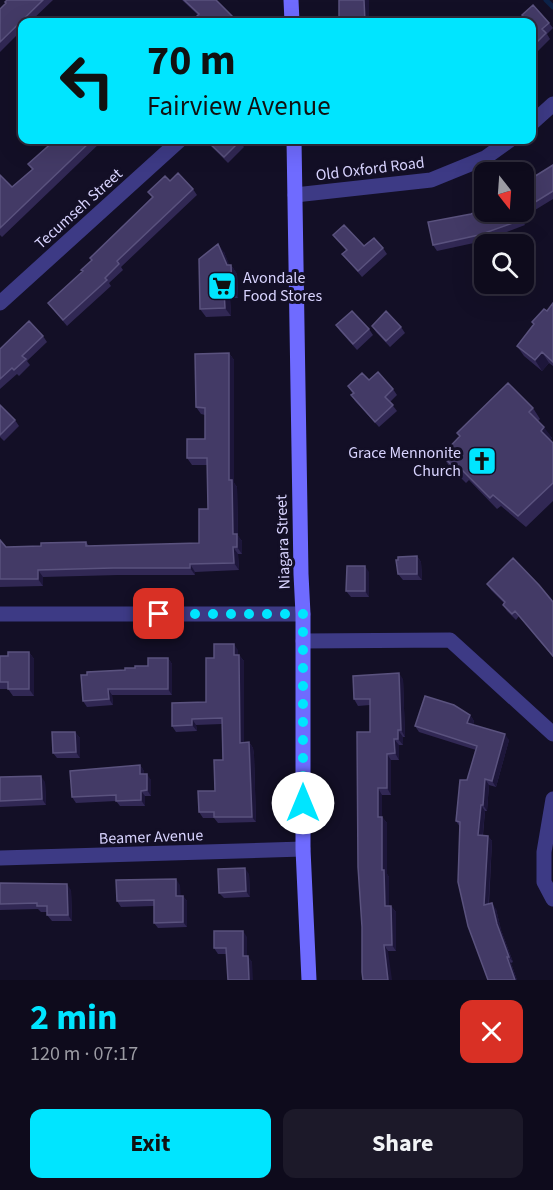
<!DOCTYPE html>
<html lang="en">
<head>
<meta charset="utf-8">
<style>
  body { margin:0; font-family:"Source Sans 3",sans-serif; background:#1c1929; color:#f1f3f6; height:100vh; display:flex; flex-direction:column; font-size:22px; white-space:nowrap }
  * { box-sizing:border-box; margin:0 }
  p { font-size:20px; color:#9b9ba3 }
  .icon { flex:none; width:33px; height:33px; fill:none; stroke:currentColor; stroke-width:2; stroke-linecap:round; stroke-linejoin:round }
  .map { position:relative; height:980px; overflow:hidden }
  .sheet { display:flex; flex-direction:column; background:#0e0b1c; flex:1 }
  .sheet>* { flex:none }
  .guide { position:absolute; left:18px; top:18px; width:518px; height:126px; border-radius:12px; box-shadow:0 6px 24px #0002,0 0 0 2px #2e2b3b; background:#00e5ff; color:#111; overflow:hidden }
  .needle { width:39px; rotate:163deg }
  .fabs { position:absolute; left:474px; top:162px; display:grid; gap:12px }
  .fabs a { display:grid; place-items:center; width:60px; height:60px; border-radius:12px; background:#0e0b1c; box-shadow:0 6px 24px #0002,0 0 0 2px #2e2b3b; font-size:30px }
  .pin { position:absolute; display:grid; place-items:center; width:51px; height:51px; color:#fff; margin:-26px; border-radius:12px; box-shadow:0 3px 9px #0006 }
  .me { position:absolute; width:66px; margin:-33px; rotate:0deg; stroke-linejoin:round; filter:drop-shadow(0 0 4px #0008) }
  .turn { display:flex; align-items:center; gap:21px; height:126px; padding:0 30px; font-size:27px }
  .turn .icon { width:78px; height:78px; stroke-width:2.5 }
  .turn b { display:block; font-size:42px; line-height:51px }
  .round { display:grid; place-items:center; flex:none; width:63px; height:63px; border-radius:12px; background:#1c1929 }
  .overview { display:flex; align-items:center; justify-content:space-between; height:102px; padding:0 30px }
  h1 { font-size:36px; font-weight:700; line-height:45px; color:#00e5ff }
  .button { display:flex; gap:12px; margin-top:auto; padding:12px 30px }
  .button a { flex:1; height:69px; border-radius:12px; background:#00e5ff; color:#111; font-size:24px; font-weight:700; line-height:69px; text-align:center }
  .button a+a { background:#1c1929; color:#f1f3f6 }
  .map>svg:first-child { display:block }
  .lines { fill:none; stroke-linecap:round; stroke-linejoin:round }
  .stream { stroke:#0c2248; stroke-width:5 }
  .minor { stroke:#3d3a85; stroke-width:15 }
  .secondary { stroke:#6f6bff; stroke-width:15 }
  .wall { fill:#312854 }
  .shaded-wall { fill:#1d163a }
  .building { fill:#433a66; stroke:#5a527e; stroke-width:1.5 }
  .route { stroke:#00e5ff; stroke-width:10; stroke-dasharray:0 18 }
  .labels { text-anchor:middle; stroke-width:6; stroke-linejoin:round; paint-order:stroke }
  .street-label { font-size:16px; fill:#d9d4ff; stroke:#130f26 }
  .poi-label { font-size:16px; fill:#d9d4ff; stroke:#130f26; text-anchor:start }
</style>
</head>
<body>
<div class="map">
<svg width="553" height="980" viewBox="0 0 553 980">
  <rect width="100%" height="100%" fill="#130f26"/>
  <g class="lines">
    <!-- stream -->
    <path class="stream" d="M546,0L553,7"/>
    <!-- minor -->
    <path class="minor" d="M531,124L553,104
      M295,195L431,180L485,158L510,140
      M0,303L180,140
      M0,614H303
      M303,641L450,640L553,734
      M553,799L544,852V882L553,899
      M0,858L303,849"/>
    <!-- secondary -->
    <path class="secondary" d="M291,0L292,22
      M294,140L301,574L303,614V849L309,980"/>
  </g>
  <!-- wall -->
  <path class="wall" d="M7,0H53L30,22H22V30L0,52V9L6,3Z
    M182,0H216L232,16L236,21L235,22H191L198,15Z
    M522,15L549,23L553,28L547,34L550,39L531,58V22L525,19Z
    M62,140H103L2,237L0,235V175L12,187L32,170L28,164Z
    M205,140H238L244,147L228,163Z
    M343,140H365V144H346Z
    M553,165V199L522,218L525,225L483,241L437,251L433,245L484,212H524V183Z
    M170,181L193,189L197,195L121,267L123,270L109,283L111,286L67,326L48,303L83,271L92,260L152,197L148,192Z
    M333,235L364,246L383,248L387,254L362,277L342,254L346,250Z
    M224,252L229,265H231L237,274L238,298H230L231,316L206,317L200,309Z
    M553,303V366L549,363L542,371L524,356L517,346L534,325L532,322L547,311Z
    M336,325L369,329L373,335L357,350L340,331Z
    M372,326L401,327L405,333L390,347L376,332Z
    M43,336L47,342L27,361L30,365L19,376L17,374L0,389V349Z
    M229,353L234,360V483L237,487L238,536L242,541V554H238L239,570L195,572V575H118L43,577V586L0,587V540L6,547L41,546L86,542L89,546L199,543L208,509L207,465H192L187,458L205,439V415L201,414L196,407Z
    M369,380L393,389L397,395L390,402L397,411L379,427L355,401L351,395L353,394L348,386Z
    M0,405L15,420L19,426L4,441L0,437Z
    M533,408L540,419L538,421L552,438L550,440L553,443V501L526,527L501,506L497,509L469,480L466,483L449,466L442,455L460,437L457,433Z
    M417,556L421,562L422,580H403L398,574Z
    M369,572V597H351L346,591Z
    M487,584L553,602V657L519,616L516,620L507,611L503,605L504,603L491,590Z
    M238,650V655H239L244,661V742H249L253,748L254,755L256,822L218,823L214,818H203L199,812L215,791L223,760L222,724L196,725L197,731L176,732L172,726L206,702L214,658Z
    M29,652L34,659V696H13L8,689H0V656H8Z
    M168,658L172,664V695H112L113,705L87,707L83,701L135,668L148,666Z
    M403,679L405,737H403V745H399V760H391V795H382V817L387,823V874L389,877V906H391L396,912V951H388L362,927L370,732V705L358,706L354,699Z
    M470,715L474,721L473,725L509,740L496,787L489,785L487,811H485L483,835L488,836L492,841L489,904L496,909L501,930L513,962L511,963L517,980H488L460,827L456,821L476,750L419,732L415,726Z
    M75,732L80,738V758H57L53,753Z
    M140,765L144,771V774L151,780V796H145V806H120L116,801L76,803L72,797Z
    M0,777L45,782L46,805L0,807Z
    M249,874L250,897L224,898L219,893Z
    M0,883L71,890L72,921H52L47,915V912H41L38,909L0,910Z
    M180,885V896H183L187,901V927L158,928L154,923V906L121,907L117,901Z
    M247,937V956L252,962L227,954H218L214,948Z"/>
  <!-- shaded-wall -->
  <path class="shaded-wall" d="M364,0H369V22H365Z
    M518,212L522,218L525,225L521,220Z
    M218,244L224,252L232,271L231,265L237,274L238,298L232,290L227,265Z
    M224,290L230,298L231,316L225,308Z
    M542,352L549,363L542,371L535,360Z
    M229,353L234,360V483L237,487L238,536L242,541V554L237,547L233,534L229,480Z
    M544,427L552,438L549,442L541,431Z
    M233,547L238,554L239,570L234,563Z
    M417,556L421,562L422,580L417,574Z
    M190,564L195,572V575L190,568Z
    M365,566L369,572V597L365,591Z
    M38,570L43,577V586L38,579Z
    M234,644L238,650V661L234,655Z
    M29,652L34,659V696L29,689Z
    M239,655L244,661V748L240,743Z
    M168,658L172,664V695L168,689Z
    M399,673L403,679L405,737L401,730Z
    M108,689L112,695L113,705L109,699Z
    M470,715L474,721L471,729L467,723Z
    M192,719L196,725L197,731L192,725Z
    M398,730L403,737V745L398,739Z
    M75,732L80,738V758L76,752Z
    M505,734L509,740L496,787L492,781Z
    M394,739L399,745V760L395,753Z
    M249,742L253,748L254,755L256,822L252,817Z
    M387,754L391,760V795L387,788Z
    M140,765L144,771V780L140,774Z
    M147,774L151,780V796L147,790Z
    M41,776L45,782L46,805L42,799Z
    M485,779L489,785L487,811L483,805Z
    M378,788L382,795V823L378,817Z
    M141,791L145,796V806L141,800Z
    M481,805L485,811L482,841L478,835Z
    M382,817L387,823V874L389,877V912L385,906L382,870Z
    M488,836L492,841L488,910L484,905Z
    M245,868L249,874L250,897L246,891Z
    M176,879L180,885L181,902L176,896Z
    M67,884L71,890L72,921L68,915Z
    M183,896L187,901V927L183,922Z
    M492,903L496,909L501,930L513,962L509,957L497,924Z
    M391,906L396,912V951L392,945Z
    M243,931L247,937V962L243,956Z
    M384,945L388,951L392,980H388Z
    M248,956L252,962L253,980H249Z
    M507,957L511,963L517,980H515Z"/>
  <!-- building -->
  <path class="building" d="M7,0H43L0,42V9L6,3L5,2Z
    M184,0H216L232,16L225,22H191L199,14Z
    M339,0H364L365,22H339Z
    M533,5L549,23L542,29L546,33L531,48V22H522L526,19L522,15Z
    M55,140H92L0,228V175L12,187L33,169L28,164Z
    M206,140H238L240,141L224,157Z
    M553,165V191L524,209V183Z
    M178,173L193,189L117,261L119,264L105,278L107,280L63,320L48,303L83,271L81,270L92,260L90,258L153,197L148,192L165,176L170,181Z
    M484,208V212H519L521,220L479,235L433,245L428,222L471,214Z
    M344,225L364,246L374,238L383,248L358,271L342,254L347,250L333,235Z
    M218,244L227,265H231L232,290H224L225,308L200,309L199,259Z
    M553,303V362L542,352L535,360L517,346L534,324L532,322L544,309L547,311Z
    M352,311L369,329L353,344L336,325Z
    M386,311L401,327L386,341L372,326Z
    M29,321L43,336L22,356L26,359L14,370L12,368L0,379V349Z
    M229,353V480H232L233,534H237V547H233L234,563L190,564V568H113L38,570V579H0V540L6,547L41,546V543L86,542V546L199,543V509H208L207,458H187V439H205V408L196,407L195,354Z
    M378,372L393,389L385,397L393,405L375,422L351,395L354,393L348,386L362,373L369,380Z
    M508,383L533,408L529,412L544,427L541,431L553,443V483L518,516L493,495L490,498L461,469L458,472L442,455L460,436L457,433Z
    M0,405L15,420L0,435Z
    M417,556V574H398L396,560H398V557Z
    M513,558L539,585L553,602V656L515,611L512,614L503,605L505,602L487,584Z
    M347,566H365V591H346Z
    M214,644H234V655H239L240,743L249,742L252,817H214V812H199L198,791H215L214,760H223L222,718L192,719V725L172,726V703L206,702V658H214Z
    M8,652H29V689H8V682H0V656H8Z
    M148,658H168V689H108L109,699L83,701L81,675H87V672L125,670V668H135V666H148Z
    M399,673L401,730H398V739H394L395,753L387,754V788H378V817H382V870H384L385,906H391L392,945H384L388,980H363L362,972V927L358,867L357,732H370V699H354L353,676Z
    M425,696L454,705L470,715L467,723L505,734L492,781L485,779L483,805H481L478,835L488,836L484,905L492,903L497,924L509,957H507L515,980H488L468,926L458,882L460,822L456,821L460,780H467L477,746L415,726Z
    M52,732H75L76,752L53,753Z
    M140,765V774H147V790L141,791V800L116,801V795L72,797L70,771Z
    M41,776L42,799L0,801V777Z
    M245,868L246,891L219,893L218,869Z
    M176,879V896H183V922L154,923V900L117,901L116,880Z
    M0,883L67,884L68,915H47V906H37V903L0,904Z
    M214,931H243V956H248L249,980H228L226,948H214Z"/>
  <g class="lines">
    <!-- route -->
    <path class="route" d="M159,614H303V803"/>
  </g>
  <!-- icons -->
  <defs>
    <g id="supermarket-square" transform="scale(1.5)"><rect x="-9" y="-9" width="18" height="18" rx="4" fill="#00e5ff" stroke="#130f26"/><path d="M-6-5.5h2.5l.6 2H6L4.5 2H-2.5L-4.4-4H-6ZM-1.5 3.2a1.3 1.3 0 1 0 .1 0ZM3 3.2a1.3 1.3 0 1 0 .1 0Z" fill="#111"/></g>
    <g id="church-square" transform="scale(1.5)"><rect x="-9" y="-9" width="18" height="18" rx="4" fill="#00e5ff" stroke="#130f26"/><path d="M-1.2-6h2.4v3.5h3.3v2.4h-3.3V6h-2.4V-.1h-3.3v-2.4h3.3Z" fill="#111"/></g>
  </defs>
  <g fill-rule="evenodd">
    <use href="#supermarket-square" x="222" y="286"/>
    <use href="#church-square" x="482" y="461"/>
  </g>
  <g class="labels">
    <!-- street labels -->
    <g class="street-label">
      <text transform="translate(370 168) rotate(-7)" y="6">Old Oxford Road</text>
      <text transform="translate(78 208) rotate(-42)" y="6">Tecumseh Street</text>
      <text transform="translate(282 542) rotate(-92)" y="6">Niagara Street</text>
      <text transform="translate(151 836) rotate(-2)" y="6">Beamer Avenue</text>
    </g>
    <!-- poi labels -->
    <g class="poi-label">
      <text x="243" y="283">Avondale<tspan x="243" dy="18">Food Stores</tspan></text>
      <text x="461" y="458" text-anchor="end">Grace Mennonite<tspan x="461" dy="18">Church</tspan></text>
    </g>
  </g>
</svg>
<div class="fabs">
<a><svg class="needle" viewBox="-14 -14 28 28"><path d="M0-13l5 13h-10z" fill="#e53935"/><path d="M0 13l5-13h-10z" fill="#9b9ba3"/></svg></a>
<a><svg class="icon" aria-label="search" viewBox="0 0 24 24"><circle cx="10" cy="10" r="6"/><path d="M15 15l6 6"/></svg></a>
</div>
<div class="pin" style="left:159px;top:614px;background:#d93025"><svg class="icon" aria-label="arrive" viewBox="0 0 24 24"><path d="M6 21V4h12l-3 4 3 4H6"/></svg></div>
<svg class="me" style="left:303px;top:803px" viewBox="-20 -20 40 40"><circle r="19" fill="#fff"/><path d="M0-13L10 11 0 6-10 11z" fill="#00e5ff"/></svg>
<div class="guide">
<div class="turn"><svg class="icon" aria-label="left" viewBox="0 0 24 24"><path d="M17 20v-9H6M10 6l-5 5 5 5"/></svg><div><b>70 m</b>Fairview Avenue</div></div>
</div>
</div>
<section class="sheet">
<div class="overview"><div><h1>2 min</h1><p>120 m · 07:17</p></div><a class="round" style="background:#d93025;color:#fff"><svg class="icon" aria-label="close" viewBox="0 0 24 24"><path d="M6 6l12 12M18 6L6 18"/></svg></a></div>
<div class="button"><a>Exit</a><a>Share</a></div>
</section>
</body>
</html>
